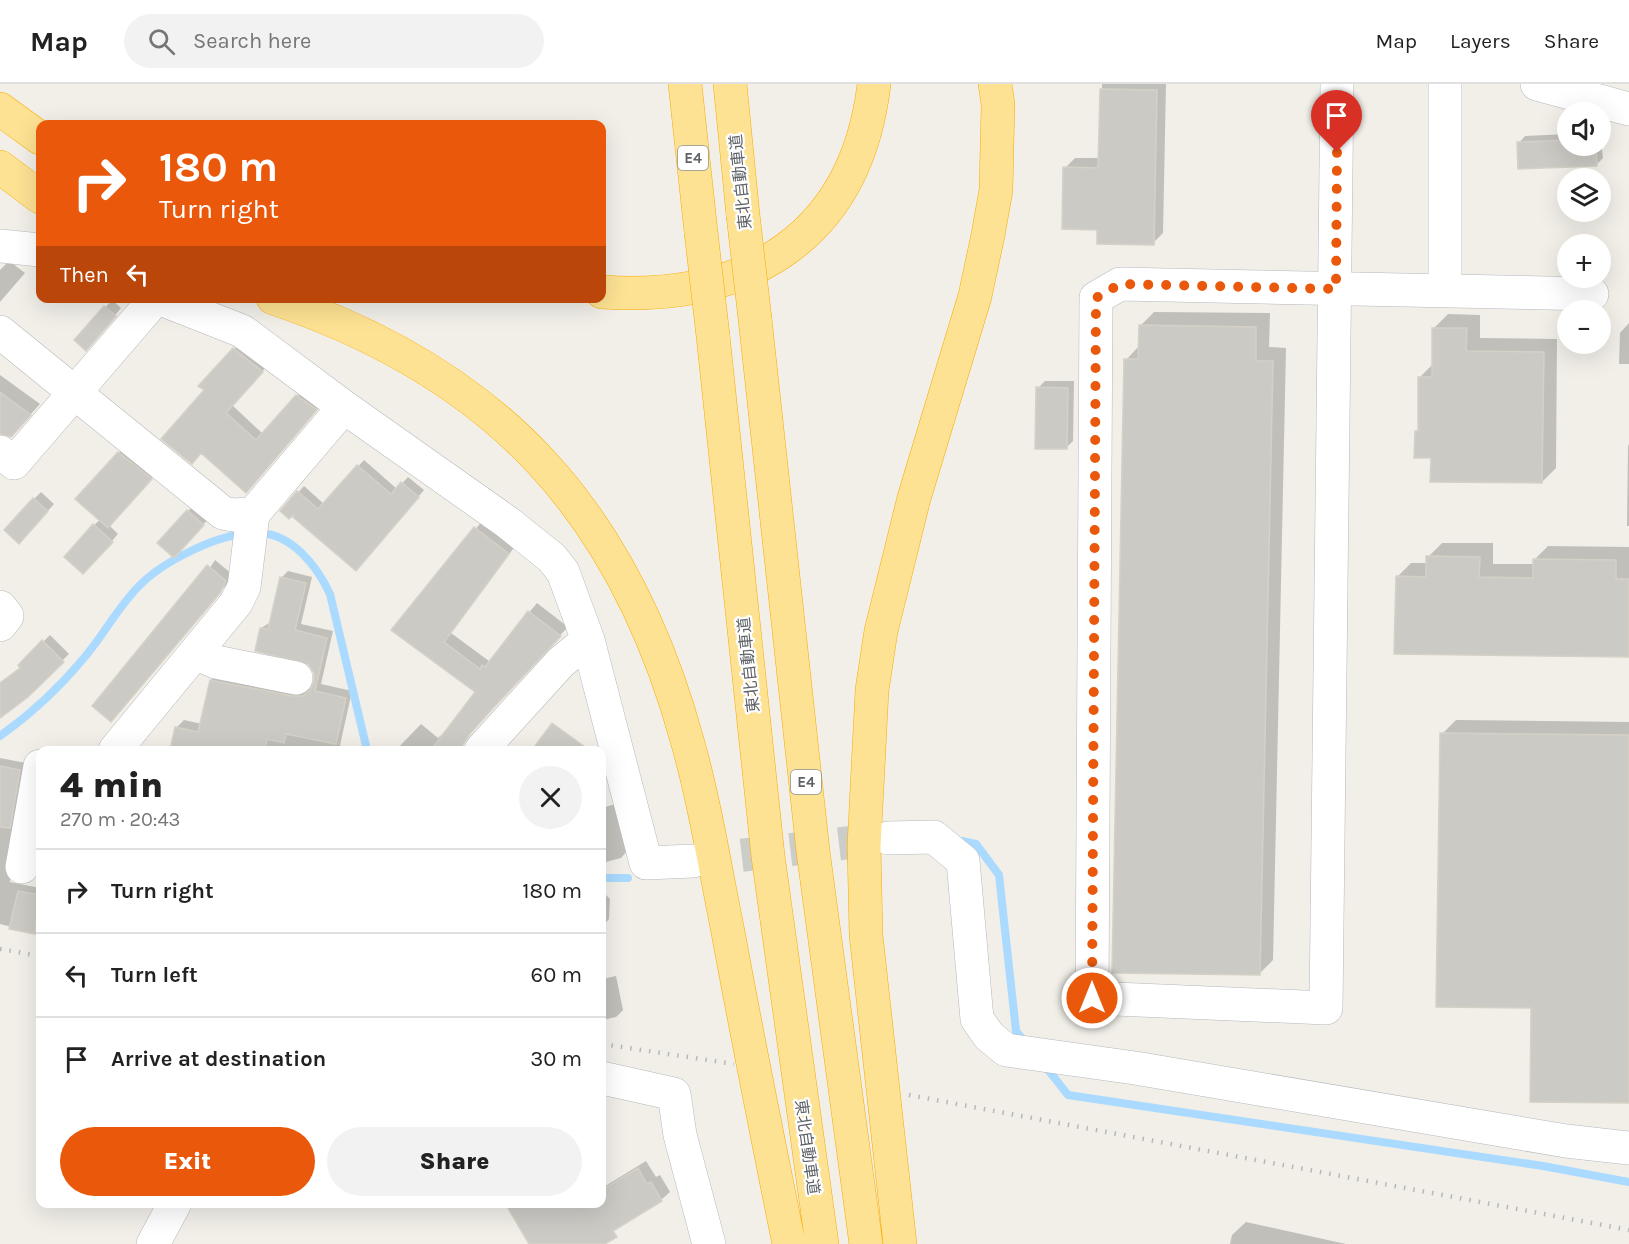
<!DOCTYPE html>
<html lang="en">
<head>
<meta charset="utf-8">
<style>
  body { margin:0; font-family:Karla,"Noto Sans JP",sans-serif; background:#f2f2f2; color:#222; height:100vh; display:flex; flex-direction:column; font-size:22px; white-space:nowrap }
  * { box-sizing:border-box; margin:0 }
  p { font-size:20px; color:#767676 }
  .icon { flex:none; width:33px; height:33px; fill:none; stroke:currentColor; stroke-width:2; stroke-linecap:round; stroke-linejoin:round }
  .map { position:relative; flex:1; overflow:hidden }
  .panel { position:absolute; left:36px; top:662px; width:570px; height:462px; display:flex; flex-direction:column; background:#fff; border-radius:12px; box-shadow:0 6px 24px #0002 }
  .panel>* { flex:none }
  .guide { position:absolute; left:36px; top:36px; width:570px; height:183px; border-radius:12px; box-shadow:0 6px 24px #0002; background:#ea580c; color:#fff; overflow:hidden }
  .buttons { position:absolute; left:1557px; top:18px; display:grid; gap:12px }
  .buttons a { display:grid; place-items:center; width:54px; height:54px; border-radius:50%; background:#fff; box-shadow:0 6px 24px #0002; font-size:30px }
  .pin { position:absolute; display:grid; place-items:center; width:51px; height:51px; color:#fff; margin:-62px -26px; border-radius:50% 50% 50% 0; rotate:-45deg; box-shadow:0 0 6px #0007 }
  .pin .icon { rotate:45deg }
  .me { position:absolute; width:66px; margin:-33px; rotate:0deg; stroke-linejoin:round; filter:drop-shadow(0 0 4px #0008) }
  .turn { display:flex; align-items:center; gap:21px; height:126px; padding:0 24px; font-size:27px }
  .turn .icon { width:78px; height:78px; stroke-width:2.5 }
  .turn b { display:block; font-size:42px; line-height:51px }
  .then { display:flex; align-items:center; height:57px; padding:0 24px; background:#0003; gap:12px; font-size:22px }
  .round { display:grid; place-items:center; flex:none; width:63px; height:63px; border-radius:32px; background:#f2f2f2 }
  .overview { display:flex; align-items:center; justify-content:space-between; height:102px; padding:0 24px }
  h1 { font-size:36px; font-weight:800; line-height:45px }
  .cta { display:flex; gap:12px; margin-top:auto; padding:12px 24px }
  .cta a { flex:1; height:69px; border-radius:36px; background:#ea580c; color:#fff; font-size:24px; font-weight:800; line-height:69px; text-align:center }
  .cta a+a { background:#f2f2f2; color:#222 }
  ul { padding:0; list-style:none }
  li { display:flex; align-items:center; gap:18px; height:84px; padding:0 24px; border-top:2px solid #e0e0e0 }
  li div { flex:1 }
  li b { display:block; font-size:22px }
  li em { font-style:normal }
  header { display:flex; align-items:center; gap:36px; box-sizing:border-box; height:84px; padding:0 30px; background:#fff; border-bottom:2px solid #e0e0e0 }
  header strong { font-size:28px }
  nav { display:flex; gap:33px; margin-inline-start:auto; font-size:21px }
  .search { width:420px; height:54px; background:#f2f2f2; display:flex; align-items:center; gap:15px; box-sizing:border-box; padding:0 21px; border-radius:33px; color:#767676; font-size:22px }
  .map>svg:first-child { display:block }
  .shadow { fill:#0003 }
  .lines { fill:none; stroke-linecap:round; stroke-linejoin:round }
  .stream { stroke:#aadaff; stroke-width:8 }
  .building { fill:#cccac5; stroke:#d6d1c6; stroke-width:1.5 }
  .minor-tunnel { stroke:#ccccc8; stroke-width:33; stroke-dasharray:33 16; stroke-linecap:butt }
  .minor-casing { stroke:#b5b8bc; stroke-width:34 }
  .highway-casing { stroke:#f9ab00; stroke-width:34 }
  .minor { stroke:#fff; stroke-width:33 }
  .highway { stroke:#fde293; stroke-width:33 }
  .rail { stroke:#b6b7b8; stroke-width:4.5; stroke-dasharray:1.5 8; stroke-linecap:butt }
  .highway-bridge-casing { stroke:#f9ab00; stroke-width:34; stroke-linecap:butt }
  .highway-bridge { stroke:#fde293; stroke-width:33 }
  .route { stroke:#ea580c; stroke-width:10; stroke-dasharray:0 18 }
  .labels { text-anchor:middle; stroke-width:4.5; stroke-linejoin:round; paint-order:stroke }
  .shield { fill:#fff; stroke:#8f9295; stroke-width:1.5 }
  .shield-label { font-size:15px; font-weight:bold; fill:#5f6368 }
  .street-label { font-size:16px; fill:#5f6368; stroke:#fff }
</style>
</head>
<body>
<header>
<strong>Map</strong>
<div class="search"><svg class="icon" aria-label="search" viewBox="0 0 24 24"><circle cx="10" cy="10" r="6"/><path d="M15 15l6 6"/></svg>Search here</div>
<nav><a>Map</a><a>Layers</a><a>Share</a></nav>
</header>
<div class="map">
<svg width="1629" height="1160" viewBox="0 0 1629 1160">
  <rect width="100%" height="100%" fill="#f1efe8"/>
  <!-- shadow -->
  <path class="shadow" d="M1102,0H1166L1163,149L1153,159L1099,144L1065,84L1075,74H1100Z
    M1600,49L1603,74L1596,81L1519,59L1525,52L1568,50V62H1600Z
    M9,177L25,189L0,218V186Z
    M112,216L121,224L93,258L76,256Z
    M1154,228L1270,229L1269,263L1286,264L1273,876L1259,890L1126,276L1140,261V242Z
    M1448,230L1480,231V254L1557,255L1556,384L1542,398L1432,373L1416,347L1420,344V293L1433,280L1434,244Z
    M1629,239V280H1619L1620,249Z
    M241,258L269,280L232,321L263,350L304,305L322,319L253,400L206,306L200,302Z
    M0,291L40,320L21,341L0,348Z
    M1045,297H1074L1073,357L1066,364L1038,304Z
    M1629,360V442H1627L1628,362Z
    M125,362L157,388L109,441L118,450L90,482L94,441L100,436L119,369Z
    M364,376L397,405L408,393L424,406L362,479L296,426L282,427L304,402L324,420Z
    M41,408L54,420L26,451L34,415Z
    M195,420L210,433L181,465L188,427Z
    M483,436L516,461L451,549L489,577L537,519L568,543L503,611L475,643L460,666H396L421,640L438,654L451,642L477,607L394,546Z
    M1442,459H1493V480H1534V476L1548,462L1629,463V571L1397,493L1411,479H1428V473Z
    M215,476L232,490L227,500L117,629Z
    M288,487L312,493L301,540L333,547L321,600L352,607L339,666H172L177,643L184,636L202,640L211,596L218,590L300,606L313,604L315,588L309,578L261,544L271,538L281,494Z
    M50,551L69,570L27,611L0,632V599L21,583L20,581Z
    M1456,636L1629,638V1018L1533,922L1442,650Z
    M0,674L26,679L10,798L40,804V850L0,840Z
    M615,720L627,767L621,774L602,779V724Z
    M602,807L610,815L609,835L602,843Z
    M616,892L623,926L616,933L602,936V895Z
    M646,1077L656,1093L660,1091L670,1108L661,1116L589,1160H539L507,1119H602V1104Z
    M1246,1138L1346,1160H1230L1232,1151Z"/>
  <g class="lines">
    <!-- stream -->
    <path class="stream" d="M259,449C292,450 317,482 330,510L367,666
      M0,652C31,630 59,604 83,575C103,552 118,523 139,502C161,479 212,453 244,450
      M962,757L976,760L999,791L1016,947L1026,959
      M602,794H628
      M1045,982L1068,1011L1543,1082L1629,1098"/>
  </g>
  <!-- building -->
  <path class="building" d="M1100,5L1157,6L1154,161L1097,160V146L1062,145L1063,83L1098,84Z
    M1568,56V62H1596L1597,82L1518,85L1517,58Z
    M104,222L116,232L86,267L74,256Z
    M1139,241L1256,243V277H1273L1260,891L1112,889L1124,275H1138Z
    M1432,244H1467L1466,267L1544,268L1542,399L1430,398L1431,374H1414L1415,347H1418V293H1432Z
    M233,264L263,288L226,329L256,356L296,311L317,326L246,409L201,369L192,380L161,355L204,306L198,302Z
    M1036,303L1068,304L1067,365H1035Z
    M0,308L31,331L11,353L0,350Z
    M118,368L152,395L108,444L75,415Z
    M357,381L391,410L401,398L419,413L356,487L293,433L294,430L289,435L280,427L297,407L318,425Z
    M33,414L48,427L19,460L4,446Z
    M187,426L204,441L174,474L157,459Z
    M93,440L113,458L83,490L64,473Z
    M474,443L509,470L444,558L480,585L482,581L485,583L528,527L561,552L495,622L467,653L460,666H431L475,608L391,546Z
    M1426,472L1480,473L1479,493L1533,494V475L1616,476V495H1629V573L1394,570L1396,492L1426,493Z
    M207,481L226,497L220,509L111,638L92,622Z
    M280,493L306,499L295,546L327,554L315,607L346,614L336,660L286,650L284,659L267,655L265,666H170L175,643L198,648L210,596L292,612H303L310,606L314,597V589L308,580L255,567L260,544L268,545Z
    M42,556L64,578L28,613L0,634V599L20,584L18,581Z
    M552,639L589,666H532Z
    M1440,649L1629,651V1019L1530,1018L1531,924L1436,923Z
    M0,682L20,686L10,744L0,743Z
    M18,807L40,811L35,850L9,845Z
    M638,1084L647,1100L651,1098L662,1117L613,1147L617,1153L605,1160H529L505,1119H602V1106Z"/>
  <g class="lines">
    <!-- minor-tunnel -->
    <path class="minor-tunnel" d="M693,777L888,754"/>
    <!-- minor casing -->
    <g class="minor-casing">
      <path id="minor" d="M1337,0L1326,924L1092,914L1096,214L1120,200L1592,210
        M1537,0L1629,25
        M0,162L40,166
        M1445,207V0
        M158,214L242,247L344,323L507,438L552,474L563,488L588,556L646,779L693,777
        M0,248L223,429L233,431L253,430
        M0,368L14,379L156,214
        M0,523L7,532L0,541
        M195,569L216,578L296,594
        M115,666L236,519L244,503L253,430L344,323
        M481,666L561,578L588,556
        M888,754L934,753L963,777L977,935L989,952L1006,966L1135,984L1566,1057L1629,1064
        M22,783L40,682
        M602,994L674,1010L680,1051L709,1160
        M153,1160L175,1119"/>
    </g>
    <!-- highway casing -->
    <g class="highway-casing">
      <path id="highway" d="M685,0L701,148
        M730,0L743,131
        M0,25L40,54
        M0,83L40,113
        M602,208C749,218 856,152 874,0
        M273,214C499,290 624,428 687,656C705,719 715,784 728,848C747,952 768,1056 789,1160
        M755,235L813,767L866,1160
        M713,252L768,772L822,1160
        M900,1160L866,851L864,762L872,606L881,547L914,414L975,212L988,151L996,106L998,20L995,0"/>
    </g>
    <!-- minor -->
    <use href="#minor" class="minor"/>
    <!-- highway -->
    <use href="#highway" class="highway"/>
    <!-- rail -->
    <path class="rail" d="M0,865L40,872
      M602,960L734,980
      M909,1011L1629,1146"/>
    <!-- highway-bridge casing -->
    <g class="highway-bridge-casing">
      <path id="highway-bridge" d="M743,131L755,235
        M701,148L713,252"/>
    </g>
    <!-- highway-bridge -->
    <use href="#highway-bridge" class="highway-bridge"/>
  </g>
  <g class="lines">
    <!-- route -->
    <path class="route" d="M1092,914L1096,214L1120,200L1336,205L1337,68"/>
  </g>
  <g class="labels">
    <!-- shield labels -->
    <g class="shield">
      <rect x="678" y="62" width="30" height="24" rx="4.5"/>
      <rect x="791" y="686" width="30" height="24" rx="4.5"/>
    </g>
    <g class="shield-label">
      <text x="693" y="79">E4</text>
      <text x="806" y="703">E4</text>
    </g>
    <!-- street labels -->
    <g class="street-label">
      <text transform="translate(740 98) rotate(-96)" y="6">東北自動車道</text>
      <text transform="translate(748 581) rotate(-96)" y="6">東北自動車道</text>
      <text transform="translate(808 1063) rotate(82)" y="6">東北自動車道</text>
    </g>
  </g>
</svg>
<div class="buttons">
<a><svg class="icon" aria-label="sound" viewBox="0 0 24 24"><path d="M4 9h4l5-4v14l-5-4H4zM17 9q2 3 0 6"/></svg></a>
<a><svg class="icon" aria-label="layers" viewBox="0 0 24 24"><path d="M12 4l9 5-9 5-9-5zM3 14l9 5 9-5"/></svg></a>
<a>+</a>
<a>−</a>
</div>
<div class="pin" style="left:1337px;top:68px;background:#d93025"><svg class="icon" aria-label="arrive" viewBox="0 0 24 24"><path d="M6 21V4h12l-3 4 3 4H6"/></svg></div>
<svg class="me" style="left:1092px;top:914px" viewBox="-20 -20 40 40"><circle r="17" fill="#ea580c" stroke="#fff" stroke-width="3"/><path d="M0-11L8 9 0 5-8 9z" fill="#fff"/></svg>
<div class="guide">
<div class="turn"><svg class="icon" aria-label="right" viewBox="0 0 24 24"><path d="M7 20v-9h11M14 6l5 5-5 5"/></svg><div><b>180 m</b>Turn right</div></div>
<div class="then">Then<svg class="icon" aria-label="left" viewBox="0 0 24 24"><path d="M17 20v-9H6M10 6l-5 5 5 5"/></svg></div>
</div>
<section class="panel">
<div class="overview"><div><h1>4 min</h1><p>270 m · 20:43</p></div><a class="round"><svg class="icon" aria-label="close" viewBox="0 0 24 24"><path d="M6 6l12 12M18 6L6 18"/></svg></a></div>
<ul>
<li><svg class="icon" aria-label="right" viewBox="0 0 24 24"><path d="M7 20v-9h11M14 6l5 5-5 5"/></svg><div><b>Turn right</b></div><em>180 m</em></li>
<li><svg class="icon" aria-label="left" viewBox="0 0 24 24"><path d="M17 20v-9H6M10 6l-5 5 5 5"/></svg><div><b>Turn left</b></div><em>60 m</em></li>
<li><svg class="icon" aria-label="arrive" viewBox="0 0 24 24"><path d="M6 21V4h12l-3 4 3 4H6"/></svg><div><b>Arrive at destination</b></div><em>30 m</em></li>
</ul>
<div class="cta"><a>Exit</a><a>Share</a></div>
</section>
</div>
</body>
</html>
